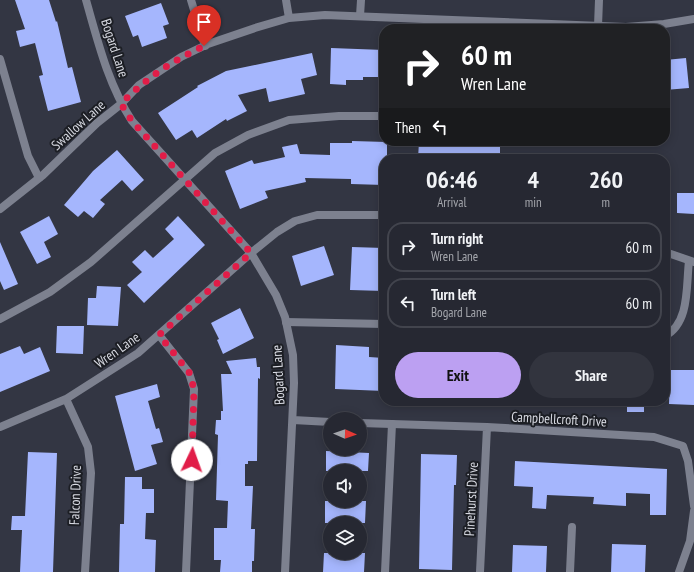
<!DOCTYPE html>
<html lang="en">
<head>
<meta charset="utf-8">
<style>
  body { margin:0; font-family:"PT Sans Narrow",sans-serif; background:#32343e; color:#f1f3f6; height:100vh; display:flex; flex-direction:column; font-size:15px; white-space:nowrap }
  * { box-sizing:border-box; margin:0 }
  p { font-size:13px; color:#a4a6ac }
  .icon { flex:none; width:22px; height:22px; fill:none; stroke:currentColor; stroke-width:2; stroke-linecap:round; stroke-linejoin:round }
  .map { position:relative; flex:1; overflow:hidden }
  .sheet { position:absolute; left:379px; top:154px; width:291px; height:252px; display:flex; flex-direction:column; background:#262832; border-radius:16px; box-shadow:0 2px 10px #0003,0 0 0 1px #42444d }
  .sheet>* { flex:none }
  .guide { position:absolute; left:379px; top:24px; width:291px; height:122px; border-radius:16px; box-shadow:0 2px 10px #0003,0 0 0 1px #42444d; background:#202124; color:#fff; overflow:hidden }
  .needle { width:26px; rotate:92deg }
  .controls { position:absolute; left:323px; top:412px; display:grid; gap:8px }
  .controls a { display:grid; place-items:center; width:44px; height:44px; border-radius:50%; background:#262832; box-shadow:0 2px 10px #0003,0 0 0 1px #42444d; font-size:20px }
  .pin { position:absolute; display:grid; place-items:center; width:34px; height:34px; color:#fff; margin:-41px -17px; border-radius:50% 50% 50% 0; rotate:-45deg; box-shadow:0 0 4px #0007 }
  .pin .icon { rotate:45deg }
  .me { position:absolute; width:44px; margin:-22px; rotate:3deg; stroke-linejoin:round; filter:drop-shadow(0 0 3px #0008) }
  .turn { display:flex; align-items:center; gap:14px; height:84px; padding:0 16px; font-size:18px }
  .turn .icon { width:52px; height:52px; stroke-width:2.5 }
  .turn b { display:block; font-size:28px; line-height:34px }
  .then { display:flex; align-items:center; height:38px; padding:0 16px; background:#0003; gap:8px; font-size:15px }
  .eta { display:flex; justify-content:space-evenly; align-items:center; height:68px; text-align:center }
  .eta b { font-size:24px; font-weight:600; line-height:28px }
  .button { display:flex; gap:8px; margin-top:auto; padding:8px 16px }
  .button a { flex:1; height:46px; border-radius:24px; background:#bca0f2; color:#111; font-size:16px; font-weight:600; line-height:46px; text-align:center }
  .button a+a { background:#32343e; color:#f1f3f6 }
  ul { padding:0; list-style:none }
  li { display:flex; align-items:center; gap:12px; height:50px; margin:0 8px 6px; padding:0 8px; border:2px solid #42444d; border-radius:16px }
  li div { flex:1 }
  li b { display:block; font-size:15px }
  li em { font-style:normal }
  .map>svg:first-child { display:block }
  .building { fill:#a5b6fd }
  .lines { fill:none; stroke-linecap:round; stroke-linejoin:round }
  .lane { stroke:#7d818f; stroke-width:8 }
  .street { stroke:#7d818f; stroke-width:8 }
  .route { stroke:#e11d48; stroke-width:7; stroke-dasharray:0 12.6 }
  .labels { text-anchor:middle; stroke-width:4; stroke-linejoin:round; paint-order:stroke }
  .street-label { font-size:14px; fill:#d8dae2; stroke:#1c1e24 }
</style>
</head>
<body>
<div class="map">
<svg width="694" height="572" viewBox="0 0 694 572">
  <rect width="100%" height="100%" fill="#333643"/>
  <!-- building -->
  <path class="building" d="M15,0H49L56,22L57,21L68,68L72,67L81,102L48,111L39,76L43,75L35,43L20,47L16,31L25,29Z
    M161,3L169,24L163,26L167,38L142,47L138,35L133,37L125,16Z
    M331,48L384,50V77H363V80H346V85L330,84Z
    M312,53L317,75L301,79L305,94L269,102L266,88L238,95L247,111L227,121L226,119L197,138L192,130L176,140L158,113L198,87L197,86L226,71Z
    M686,58L689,88L665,90V60Z
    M352,141L387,142V159H384V185L351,184V179L305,178L306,182L265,191L268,198L240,209L225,171L252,160L254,164L285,157L282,147L297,144L300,154L330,155V143H352Z
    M419,141L458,144V141L475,142V145H500V159H418Z
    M117,150L144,180L132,191L122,180L100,200L105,204L93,218L84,211L78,217L64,205L93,171Z
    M677,193H694V214L677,213Z
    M49,216L58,234L44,242L51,257L37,264L20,232Z
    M178,216L205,245L144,303L127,285L142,272L132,262L145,250L153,258L174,239L165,229Z
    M0,242L18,284L4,290L0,281Z
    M324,246L334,275L301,286L292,256Z
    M352,247L384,248V291L350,290Z
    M97,286L121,287L118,326L87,325L88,298H96Z
    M240,308L254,338L223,354L217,340L219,339L211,323Z
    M57,326H84L83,354L56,353Z
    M336,345L369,347V357L384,358V391L335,389Z
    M20,346L24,354L40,347L50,371L0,392V354Z
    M256,358L257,367H260V379L258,378L257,461H248V464H245V486H253L251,529H255L254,561H252V572H220L221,560H214V528H227L228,501L216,500L218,435L215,434L216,420H221V411H223L221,374H232L226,361Z
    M670,370H694V405L669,404Z
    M157,384L160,397L148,401L156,429L159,428L163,442L151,445L157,464L135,471L115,396Z
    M627,401H644V412H627Z
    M326,451L369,453L368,471H326Z
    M28,452L57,453L53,572H20L22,530H11L12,516H25Z
    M421,454L457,455L456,485H454L452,570L419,569Z
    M515,461L667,469L666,515H650V494L626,493V506L593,504L594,497L547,495L546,509L532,508L533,487L514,486Z
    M125,477H142V489H154V513H146L145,539L156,540L155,572H119L120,524H124Z
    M325,501H366L365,523H325Z
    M612,544L646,545L645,572H611Z
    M513,545L547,546L546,572H512Z
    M324,553H365L364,572H323Z"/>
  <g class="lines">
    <!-- lane -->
    <path class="lane" d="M191,0L205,46
      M360,16L361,0
      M598,26L599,0
      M0,59L28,156L39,178
      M0,319L50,292L91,262L215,153L248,135L289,120L339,116H384
      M286,322L384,324
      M159,335L189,373L194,389L186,572
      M665,336C690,323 686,286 689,261
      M385,572L392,424
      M570,572L572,527"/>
    <!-- street -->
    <path class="street" d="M86,0C98,42 108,84 132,121L251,253L276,295L285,317L293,355L294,383L285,572
      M286,0L289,18
      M0,209L43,175L97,123L121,104L139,85L181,57L208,44L255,28L289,18L325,15L626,27L664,24L694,19
      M665,252L694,262
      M66,399L88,447L91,473L85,572
      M293,420L330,422
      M360,423L487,427L654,437L683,446L688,461L694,506
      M0,427L66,399L138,353L251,253L277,232L295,221L317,215H384
      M480,572L487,427
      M679,572L690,541L694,511"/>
  </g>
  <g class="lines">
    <!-- route -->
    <path class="route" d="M192,460L194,389L189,372L159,335L251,253L132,121L121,104C146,78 172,61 204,46"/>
  </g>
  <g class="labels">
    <!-- street labels -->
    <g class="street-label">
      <text transform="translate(115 48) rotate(72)" y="5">Bogard Lane</text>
      <text transform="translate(78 125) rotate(-42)" y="5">Swallow Lane</text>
      <text transform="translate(117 350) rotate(-35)" y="5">Wren Lane</text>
      <text transform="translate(278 375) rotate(-93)" y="5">Bogard Lane</text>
      <text transform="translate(559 419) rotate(3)" y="5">Campbellcroft Drive</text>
      <text transform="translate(75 495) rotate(-88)" y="5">Falcon Drive</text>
      <text transform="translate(471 499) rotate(-87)" y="5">Pinehurst Drive</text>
    </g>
  </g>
</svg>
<div class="controls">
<a><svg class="needle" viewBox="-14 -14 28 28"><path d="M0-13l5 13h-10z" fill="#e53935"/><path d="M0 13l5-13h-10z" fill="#a4a6ac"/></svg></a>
<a><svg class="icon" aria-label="sound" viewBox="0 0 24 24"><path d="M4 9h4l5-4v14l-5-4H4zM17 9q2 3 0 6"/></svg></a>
<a><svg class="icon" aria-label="layers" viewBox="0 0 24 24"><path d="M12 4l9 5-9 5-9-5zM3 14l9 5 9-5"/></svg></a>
</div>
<div class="pin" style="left:204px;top:46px;background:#d93025"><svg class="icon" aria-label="arrive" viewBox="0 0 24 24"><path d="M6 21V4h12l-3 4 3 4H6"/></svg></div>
<svg class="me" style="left:192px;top:460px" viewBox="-20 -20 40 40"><circle r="19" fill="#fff"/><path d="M0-13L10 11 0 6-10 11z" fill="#e11d48"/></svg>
<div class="guide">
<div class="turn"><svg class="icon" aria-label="right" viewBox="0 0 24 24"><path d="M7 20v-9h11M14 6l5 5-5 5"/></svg><div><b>60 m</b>Wren Lane</div></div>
<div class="then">Then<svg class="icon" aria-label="left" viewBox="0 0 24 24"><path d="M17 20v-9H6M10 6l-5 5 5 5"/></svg></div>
</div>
<section class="sheet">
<div class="eta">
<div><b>06:46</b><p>Arrival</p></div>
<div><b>4</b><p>min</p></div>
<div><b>260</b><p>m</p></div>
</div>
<ul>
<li><svg class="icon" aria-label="right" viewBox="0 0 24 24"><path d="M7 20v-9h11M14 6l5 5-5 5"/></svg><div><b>Turn right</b><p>Wren Lane</p></div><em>60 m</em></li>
<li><svg class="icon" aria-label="left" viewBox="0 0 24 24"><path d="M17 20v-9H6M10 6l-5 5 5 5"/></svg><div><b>Turn left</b><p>Bogard Lane</p></div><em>60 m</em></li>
</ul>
<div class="button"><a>Exit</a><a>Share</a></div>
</section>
</div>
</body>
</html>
